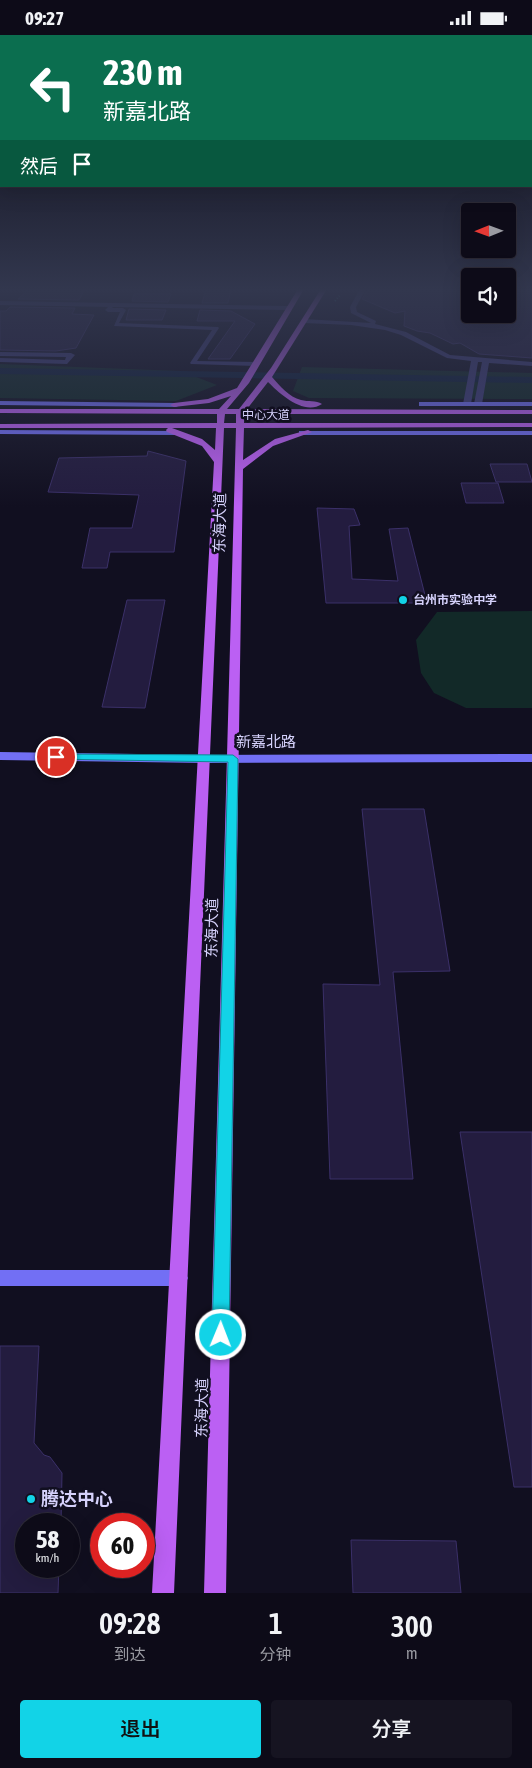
<!DOCTYPE html>
<html lang="zh">
<head>
<meta charset="utf-8">
<style>
  body { margin:0; font-family:"Asap Condensed","Noto Sans SC",sans-serif; background:#161421; color:#f1f3f6; height:100vh; display:flex; flex-direction:column; font-size:19px; white-space:nowrap }
  * { box-sizing:border-box; margin:0 }
  p { font-size:16px; color:#9a9ba2 }
  .icon { flex:none; width:28px; height:28px; fill:none; stroke:currentColor; stroke-width:2; stroke-linecap:round; stroke-linejoin:round }
  .map { position:relative; height:1558px; overflow:hidden }
  .drawer { display:flex; flex-direction:column; background:#0d0b18; flex:1 }
  .drawer>* { flex:none }
  .banner { position:absolute; left:0px; top:0px; width:532px; height:152px; box-shadow:0 5px 20px #0002,0 0 0 1px #2d2b37; background:#0b6e4f; color:#fff; overflow:hidden }
  .needle { width:32px; rotate:269deg }
  .controls { position:absolute; left:461px; top:168px; display:grid; gap:10px }
  .controls a { display:grid; place-items:center; width:55px; height:55px; border-radius:5px; background:#0d0b18; box-shadow:0 5px 20px #0002,0 0 0 1px #2d2b37; font-size:25px }
  .speed { position:absolute; left:15px; top:1478px; display:flex; gap:10px; font-size:25px; font-weight:700; text-align:center }
  .speed>* { display:grid; place-content:center; width:65px; height:65px; border-radius:50%; background:#0d0b18; box-shadow:0 5px 20px #0002,0 0 0 1px #2d2b37; line-height:1 }
  .speed small { font-size:12px; font-weight:400 }
  .speed .limit { border:8px solid #d22; background:#fff; color:#111 }
  .pin { position:absolute; display:grid; place-items:center; width:42px; height:42px; color:#fff; margin:-21px; border:2px solid #fff; border-radius:50%; box-shadow:0 1px 5px #0007 }
  .me { position:absolute; width:55px; margin:-28px; rotate:1deg; stroke-linejoin:round; filter:drop-shadow(0 0 4px #0008) }
  .turn { display:flex; align-items:center; gap:18px; height:105px; padding:0 20px; font-size:22px }
  .turn .icon { width:65px; height:65px; stroke-width:2.5 }
  .turn b { display:block; font-size:35px; line-height:42px }
  .then { display:flex; align-items:center; height:48px; padding:0 20px; background:#0003; gap:10px; font-size:19px }
  .eta { display:flex; justify-content:space-evenly; align-items:center; height:85px; text-align:center }
  .eta b { font-size:30px; font-weight:600; line-height:35px }
  .button { display:flex; gap:10px; margin-top:auto; padding:10px 20px }
  .button a { flex:1; height:58px; border-radius:5px; background:#12d3e7; color:#111; font-size:20px; font-weight:600; line-height:58px; text-align:center }
  .button a+a { background:#161421; color:#f1f3f6 }
  .status { display:flex; justify-content:space-between; align-items:center; height:35px; padding:0 25px; background:#0d0b18; direction:ltr }
  .status svg { height:14px; fill:currentColor }
  .map>svg:first-child { display:block }
  .green { fill:#122928 }
  .lines { fill:none; stroke-linecap:round; stroke-linejoin:round }
  .canal { fill:#0d1e3a; fill-rule:evenodd }
  .building { fill:#231c3f; stroke:#3b3069 }
  .path { stroke:#37a9a2; stroke-width:2; stroke-dasharray:1 2; stroke-linecap:butt }
  .lane { fill:#3f3d7b; fill-rule:evenodd }
  .street { fill:#3f3d7b; fill-rule:evenodd }
  .secondary { fill:#726ff4; fill-rule:evenodd }
  .primary { fill:#bb60f3; fill-rule:evenodd }
  .route { fill:#12d3e7; stroke:#0c8996 }
  .poi-dot { fill:#12d3e7; stroke:#110f20; stroke-width:2 }
  .labels { text-anchor:middle; stroke-width:5; stroke-linejoin:round; paint-order:stroke }
  .far-street-label { font-size:12px; fill:#d5d1fb; stroke:#110f20 }
  .far-poi-label { font-size:12px; font-weight:bold; fill:#d5d1fb; stroke:#110f20; text-anchor:start }
  .street-label { font-size:15px; fill:#d5d1fb; stroke:#110f20 }
  .near-poi-label { font-size:18px; font-weight:bold; fill:#d5d1fb; stroke:#110f20; text-anchor:start }
</style>
</head>
<body>
<div class="status"><b>09:27</b><svg viewBox="0 0 49 12"><path d="M0 12V9h3v3zM5 12V6h3v6zM10 12V3h3v9zM15 12V0h3v12zM26 1h20v11H26zM47 4h2v5h-2z"/></svg></div>
<div class="map">
<svg width="532" height="1558" viewBox="0 0 532 1558">
  <rect width="100%" height="100%" fill="#110f20"/>
  <!-- green -->
  <path class="green" d="M0,329L181,336L217,350L176,366L0,363Z
    M302,332L532,338V364L309,363L293,356Z
    M532,576V673H466L434,658L421,638L416,605L437,577Z"/>
  <g class="lines">
    <!-- canal -->
    <path class="canal" d="M0,333L532,342V348L0,339Z"/>
  </g>
  <!-- building -->
  <path class="building" d="M29,254H85L79,265L18,264Z
    M206,254H231L228,268H202Z
    M368,254H470V279H508V254H532V323L479,319L460,308L453,309L430,298L417,296L404,291L405,276L395,278L362,264Z
    M134,259H171L168,267L132,266Z
    M10,272L75,273L72,279L94,280L76,313L56,316L0,315V276H6Z
    M129,274L166,275L162,285H126Z
    M200,275L231,276L255,289L230,324H208L235,286H197Z
    M148,416L186,426L174,517H110L107,533H82L90,493H132L139,460L48,457L59,423L147,421Z
    M490,429H527L532,447H496Z
    M461,448H498L504,468H466Z
    M317,473L354,474L360,490L349,491L352,544L398,546L389,494L408,493L427,568H326Z
    M127,565H165L145,673L102,672Z
    M362,774H424L450,936L393,937L413,1144H330L323,949L380,950Z
    M460,1097H532V1452H514Z
    M0,1311H39L34,1408L44,1420L50,1422L62,1438L61,1489H26V1531H59L58,1558H0Z
    M351,1505L456,1506L461,1558H353Z"/>
  <g class="lines">
    <!-- path -->
    <path class="path" d="M335,266L340,260"/>
    <!-- lane -->
    <path class="lane" d="M112,268L115,270L112,273H123L126,275L119,288L218,292L219,293L197,326L256,327L259,329L256,331L191,329L190,328L212,295L114,291L120,277H108L105,275Z"/>
    <!-- street -->
    <path class="street" d="M360,254H366L356,272L357,277L376,286L375,289L406,297L450,320L532,327V331L489,328L482,369L478,371L474,369L482,327H478L471,369L467,371L463,369L471,326L447,323L401,300L385,295L351,290L304,288L301,286L304,284L371,288L351,278L350,272Z
      M0,266L289,271L292,273L289,275L0,270Z
      M0,317L71,318L75,320L67,329L0,327V323L65,325L66,322L0,321Z"/>
    <!-- secondary -->
    <path class="secondary" d="M0,366L176,368L180,370L176,372L0,370Z
      M419,367H532V371H419Z
      M0,395L177,396L181,398L177,400L0,399Z
      M299,396H532V400H299Z
      M0,717L205,720L532,719V727L205,728L0,725Z
      M0,1235H179L185,1237L188,1243L185,1249L179,1251H0Z"/>
    <!-- primary -->
    <path class="primary" d="M298,254H304L249,348L227,374H239L271,333L321,254H327L272,342C280,351 289,362 301,365C308,367 316,365 322,369C304,381 280,359 268,347L247,374L532,375V379H244V388H532V392L244,393L243,425L275,404L308,395L312,397L273,411L243,434L226,1558H204L236,393H224L174,1558H152L214,427L202,411L167,397L166,395L168,393H0V389L217,388V379L0,378V374H219L231,361L209,368L174,372L170,370L174,368L208,364L237,353ZM225,379H236V388H224ZM172,393H216L215,415L202,404Z"/>
  </g>
  <!-- sky -->
  <linearGradient id="sky" x2="0" y2="1"><stop stop-color="#090812"/><stop offset="0.54" stop-color="#32374e"/><stop offset="1" stop-color="#32374e" stop-opacity="0"/></linearGradient>
  <rect width="532" height="472" fill="url(#sky)"/>
  <!-- route -->
  <path class="route" d="M56,719L233,720L238,724L229,1300L227,1306L221,1308L215,1306L212,1300L228,727L52,724V720Z"/>
  <!-- markers -->
  <g class="poi-dot">
    <circle cx="403" cy="565" r="5"/>
    <circle cx="31" cy="1464" r="5"/>
  </g>
  <g class="labels">
    <!-- far-street labels -->
    <g class="far-street-label">
      <text x="266" y="384">中心大道</text>
    </g>
    <!-- far-poi labels -->
    <g class="far-poi-label">
      <text x="413" y="569">台州市实验中学</text>
    </g>
    <!-- street labels -->
    <g class="street-label">
      <text transform="translate(220 488) rotate(-89)" y="5">东海大道</text>
      <text x="266" y="712">新嘉北路</text>
      <text transform="translate(212 893) rotate(-89)" y="5">东海大道</text>
      <text transform="translate(202 1373) rotate(-89)" y="5">东海大道</text>
    </g>
    <!-- near-poi labels -->
    <g class="near-poi-label">
      <text x="41" y="1470">腾达中心</text>
    </g>
  </g>
</svg>
<div class="controls">
<a><svg class="needle" viewBox="-14 -14 28 28"><path d="M0-13l5 13h-10z" fill="#e53935"/><path d="M0 13l5-13h-10z" fill="#9a9ba2"/></svg></a>
<a><svg class="icon" aria-label="sound" viewBox="0 0 24 24"><path d="M4 9h4l5-4v14l-5-4H4zM17 9q2 3 0 6"/></svg></a>
</div>
<div class="speed"><div>58<small>km/h</small></div><div class="limit">60</div></div>
<div class="pin" style="left:56px;top:722px;background:#d93025"><svg class="icon" aria-label="arrive" viewBox="0 0 24 24"><path d="M6 21V4h12l-3 4 3 4H6"/></svg></div>
<svg class="me" style="left:221px;top:1300px" viewBox="-20 -20 40 40"><circle r="17" fill="#12d3e7" stroke="#fff" stroke-width="3"/><path d="M0-11L8 9 0 5-8 9z" fill="#fff"/></svg>
<div class="banner">
<div class="turn"><svg class="icon" aria-label="left" viewBox="0 0 24 24"><path d="M17 20v-9H6M10 6l-5 5 5 5"/></svg><div><b>230 m</b>新嘉北路</div></div>
<div class="then">然后<svg class="icon" aria-label="arrive" viewBox="0 0 24 24"><path d="M6 21V4h12l-3 4 3 4H6"/></svg></div>
</div>
</div>
<section class="drawer">
<div class="eta">
<div><b>09:28</b><p>到达</p></div>
<div><b>1</b><p>分钟</p></div>
<div><b>300</b><p>m</p></div>
</div>
<div class="button"><a>退出</a><a>分享</a></div>
</section>
</body>
</html>
